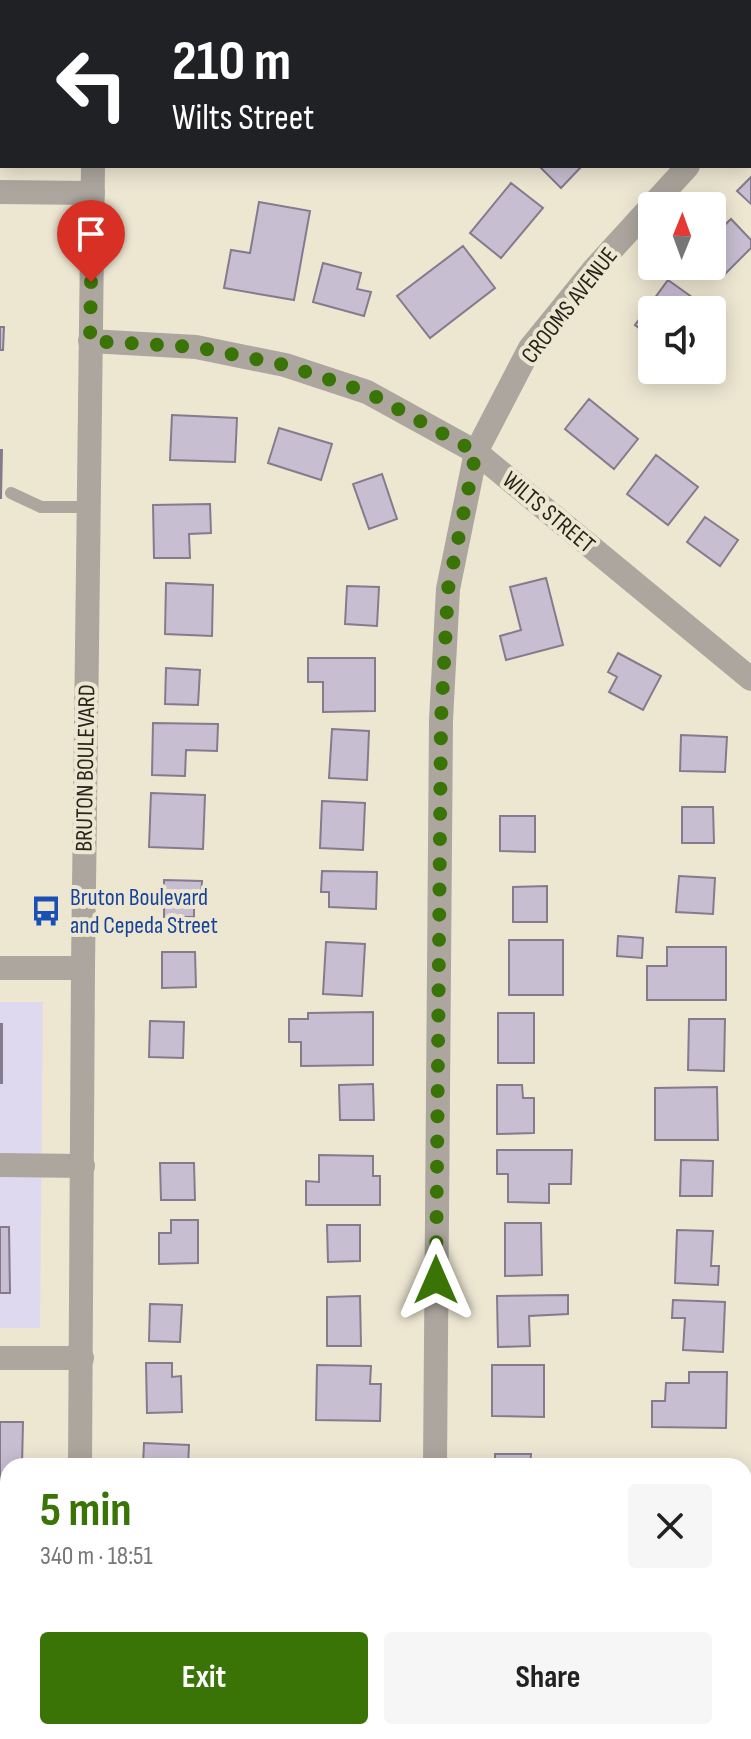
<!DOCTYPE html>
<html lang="en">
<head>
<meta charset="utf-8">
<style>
  body { margin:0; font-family:"Sofia Sans Condensed",sans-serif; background:#f6f6f6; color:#222; height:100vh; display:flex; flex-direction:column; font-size:30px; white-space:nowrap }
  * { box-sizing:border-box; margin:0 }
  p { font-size:26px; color:#767676 }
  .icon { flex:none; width:44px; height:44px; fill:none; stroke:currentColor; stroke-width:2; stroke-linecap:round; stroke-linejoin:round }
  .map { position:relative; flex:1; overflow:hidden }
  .panel { position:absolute; left:0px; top:1458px; width:752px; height:282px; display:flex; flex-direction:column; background:#fff; border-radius:24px 24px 0 0; box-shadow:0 4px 20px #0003 }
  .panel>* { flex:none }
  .top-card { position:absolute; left:0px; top:0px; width:752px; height:168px; box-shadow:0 4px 20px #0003; background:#202124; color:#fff; overflow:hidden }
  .needle { width:52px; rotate:1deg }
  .controls { position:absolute; left:638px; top:192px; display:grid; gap:16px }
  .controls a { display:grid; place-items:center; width:88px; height:88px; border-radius:8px; background:#fff; box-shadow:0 4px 20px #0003; font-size:40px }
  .pin { position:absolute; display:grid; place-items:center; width:68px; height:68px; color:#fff; margin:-82px -34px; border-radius:50% 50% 50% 0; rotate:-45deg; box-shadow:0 0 8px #0007 }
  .pin .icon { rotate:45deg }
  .me { position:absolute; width:88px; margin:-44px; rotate:0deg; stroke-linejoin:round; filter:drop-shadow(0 0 6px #0008) }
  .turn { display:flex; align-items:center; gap:28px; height:168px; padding:0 40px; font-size:36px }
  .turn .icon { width:104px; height:104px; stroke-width:2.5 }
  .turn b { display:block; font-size:56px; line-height:68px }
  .round { display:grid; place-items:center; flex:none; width:84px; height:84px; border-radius:8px; background:#f6f6f6 }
  .summary { display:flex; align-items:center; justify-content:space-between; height:136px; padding:0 40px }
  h1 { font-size:48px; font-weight:700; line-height:60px; color:#3a7407 }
  .primary-button { display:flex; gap:16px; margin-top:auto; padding:16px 40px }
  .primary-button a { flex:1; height:92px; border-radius:8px; background:#3a7407; color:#fff; font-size:32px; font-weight:700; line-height:92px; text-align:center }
  .primary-button a+a { background:#f6f6f6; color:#222 }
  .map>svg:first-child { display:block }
  .commercial { fill:#dfd9ef }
  .building { fill:#c8bed2; stroke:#847b8d; stroke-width:2 }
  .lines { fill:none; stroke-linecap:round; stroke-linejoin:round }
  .service { stroke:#aca69e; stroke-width:12 }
  .minor { stroke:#aca69e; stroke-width:24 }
  .tertiary { stroke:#aca69e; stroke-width:24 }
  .route { stroke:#3a7407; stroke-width:14; stroke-dasharray:0 25.2 }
  .labels { text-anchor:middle; stroke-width:8; stroke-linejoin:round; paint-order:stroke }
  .street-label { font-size:24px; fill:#27241c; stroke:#ede7d2 }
  .transit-label { font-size:24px; fill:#164399; stroke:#ede7d2; text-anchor:start }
</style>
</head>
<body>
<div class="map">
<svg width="751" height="1739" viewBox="0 0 751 1739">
  <rect width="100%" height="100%" fill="#ede7d2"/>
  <!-- commercial -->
  <path class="commercial" d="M0,0H43V2H2V152H0Z
    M140,0H596L594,2H140Z
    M0,1002H43L40,1328H0Z"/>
  <!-- building -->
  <path class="building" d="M659,0H705L707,2H657Z
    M539,166H582L561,188Z
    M751,177V204L737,191Z
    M511,183L543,208L501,258L470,233Z
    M259,202L310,211L294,300L224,288L231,250L250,253Z
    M731,219L751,240V248L724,275L712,263V237Z
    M463,246L495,288L430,338L397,296Z
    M323,263L361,273L357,289L371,292L364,316L313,302Z
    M668,280L696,300L689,310H652V338L635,325Z
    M0,327H4L3,350H0Z
    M589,399L638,439L614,469L565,429Z
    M172,415L237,418L235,462L170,460Z
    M279,428L332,444L321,480L268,463Z
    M0,450H2L1,498H0Z
    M656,455L698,487L668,525L627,494Z
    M382,474L397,519L369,529L353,484Z
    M210,504L211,533L189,534L190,558H154L153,505Z
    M705,517L738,540L720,566L687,542Z
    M546,578L563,645L506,660L500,636L521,630L510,587Z
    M166,583L213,585L212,636L165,634Z
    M347,586L379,587L377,626L345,624Z
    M618,653L661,676L643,710L609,692L617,677L608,672Z
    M308,658H375V711L323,712V682H308Z
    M166,668L200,670L198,705L165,704Z
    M153,723L218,724L217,751L186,750L185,776L152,775Z
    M332,729L369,731L367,780L329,778Z
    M681,735L727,737L725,772L680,771Z
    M151,793L205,795L203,849L149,847Z
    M322,801L365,803L363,850L320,848Z
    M682,807H713L714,843H682Z
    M500,816H535V852L500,851Z
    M322,871L377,872L376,909L329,907V892H321Z
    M679,876L715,878L713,914L676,912Z
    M164,880L202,881L201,898L194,897V917H164Z
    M547,886V922H513V887Z
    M618,936L643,938L642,958L617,956Z
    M509,940H563V995H509Z
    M326,942L365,944L362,996L323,994Z
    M667,947H726V1000H647V966H667Z
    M162,952H195L196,987L162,988Z
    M373,1012V1065L301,1066V1042H289V1019H308V1013Z
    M498,1013H534V1063H498Z
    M689,1019H725L724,1071L688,1070Z
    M150,1021L184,1022L183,1058L149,1057Z
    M0,1024H2V1083H0Z
    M373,1084L374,1120H340L339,1085Z
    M497,1085H522L523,1098H534V1133L497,1134Z
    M717,1087L718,1140H655V1088Z
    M497,1150H572L571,1184H549V1203L508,1202V1174H497Z
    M319,1155L373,1156V1176H380V1205H306V1181L319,1182Z
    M681,1160L713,1161L712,1196H680Z
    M160,1163H194L195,1200H161Z
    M171,1220H198V1263L159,1264V1233H171Z
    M505,1223H541L542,1275L505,1276Z
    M327,1225H360V1261L328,1262Z
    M0,1227H9L10,1293H0Z
    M677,1230L713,1231L711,1266H719L718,1285L675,1283Z
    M568,1295V1314L529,1316L530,1346L498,1347L497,1296Z
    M360,1296L361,1346H327V1297Z
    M673,1300L725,1302L723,1352L683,1350L685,1318H672Z
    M150,1304L182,1305L180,1342L149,1341Z
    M146,1363H172V1377L181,1376L182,1412L147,1413Z
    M317,1365L371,1366L370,1384H381L380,1421L316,1420Z
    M492,1365H544V1417L492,1416Z
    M689,1372H727L726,1428L652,1427V1401H665L666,1383H689Z
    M0,1422H23L22,1466H8V1516H0Z
    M144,1443L189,1445L188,1466H143Z
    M495,1454H531L530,1466H495Z
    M313,1463L369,1464V1466H313Z
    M0,1619H8V1681H0Z
    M744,1647H751V1689H744Z"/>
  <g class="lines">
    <!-- service -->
    <path class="service" d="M261,2L262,0
      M11,493L41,507H88"/>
    <!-- minor -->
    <path class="minor" d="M750,99L751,97
      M0,192L93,193
      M90,341L196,347L285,365L367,392L476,452L751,679
      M0,968H83
      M0,1165L83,1166
      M0,1358H82
      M435,1466L441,720L448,589L476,452L530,348L594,269L688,166
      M744,1576L751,1575"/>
    <!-- tertiary -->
    <path class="tertiary" d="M92,0V2
      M80,1466L83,968L93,166
      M78,1739V1732"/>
  </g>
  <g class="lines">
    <!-- route -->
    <path class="route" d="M91,282L90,341L196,347L285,365L367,392L476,452L448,589L441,720L436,1280"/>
  </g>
  <!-- icons -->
  <defs>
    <g id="bus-bare" transform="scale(2.4)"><path d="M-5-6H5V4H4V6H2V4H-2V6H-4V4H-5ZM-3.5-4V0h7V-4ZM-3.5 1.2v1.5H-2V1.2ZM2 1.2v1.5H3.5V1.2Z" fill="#1a4fb4" stroke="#ede7d2" stroke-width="2.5" paint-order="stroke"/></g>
  </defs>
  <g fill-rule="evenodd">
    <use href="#bus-bare" x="46" y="911"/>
  </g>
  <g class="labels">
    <!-- street labels -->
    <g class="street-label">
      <text transform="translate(569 305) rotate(-52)" y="8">CROOMS AVENUE</text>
      <text transform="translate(549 512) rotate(40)" y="8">WILTS STREET</text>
      <text transform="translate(85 768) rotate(-89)" y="8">BRUTON BOULEVARD</text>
    </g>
    <!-- transit labels -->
    <g class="transit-label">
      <text x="70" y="905">Bruton Boulevard<tspan x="70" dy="28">and Cepeda Street</tspan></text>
    </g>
  </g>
</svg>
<div class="controls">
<a><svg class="needle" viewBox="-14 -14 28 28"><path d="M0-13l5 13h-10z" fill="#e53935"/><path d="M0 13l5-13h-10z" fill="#767676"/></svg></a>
<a><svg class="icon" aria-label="sound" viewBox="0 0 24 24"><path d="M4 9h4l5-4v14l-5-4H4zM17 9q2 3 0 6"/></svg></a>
</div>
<div class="pin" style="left:91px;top:282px;background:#d93025"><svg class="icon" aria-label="arrive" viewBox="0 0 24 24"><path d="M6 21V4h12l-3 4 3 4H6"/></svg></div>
<svg class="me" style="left:436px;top:1280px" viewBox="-20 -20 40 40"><path d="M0-17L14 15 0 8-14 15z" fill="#3a7407" stroke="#fff" stroke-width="4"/></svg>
<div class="top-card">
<div class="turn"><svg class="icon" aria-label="left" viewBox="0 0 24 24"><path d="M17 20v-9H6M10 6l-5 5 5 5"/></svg><div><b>210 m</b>Wilts Street</div></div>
</div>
<section class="panel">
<div class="summary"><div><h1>5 min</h1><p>340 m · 18:51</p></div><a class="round"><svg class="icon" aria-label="close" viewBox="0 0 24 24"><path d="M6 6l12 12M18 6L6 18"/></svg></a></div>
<div class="primary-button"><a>Exit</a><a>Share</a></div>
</section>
</div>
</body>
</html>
